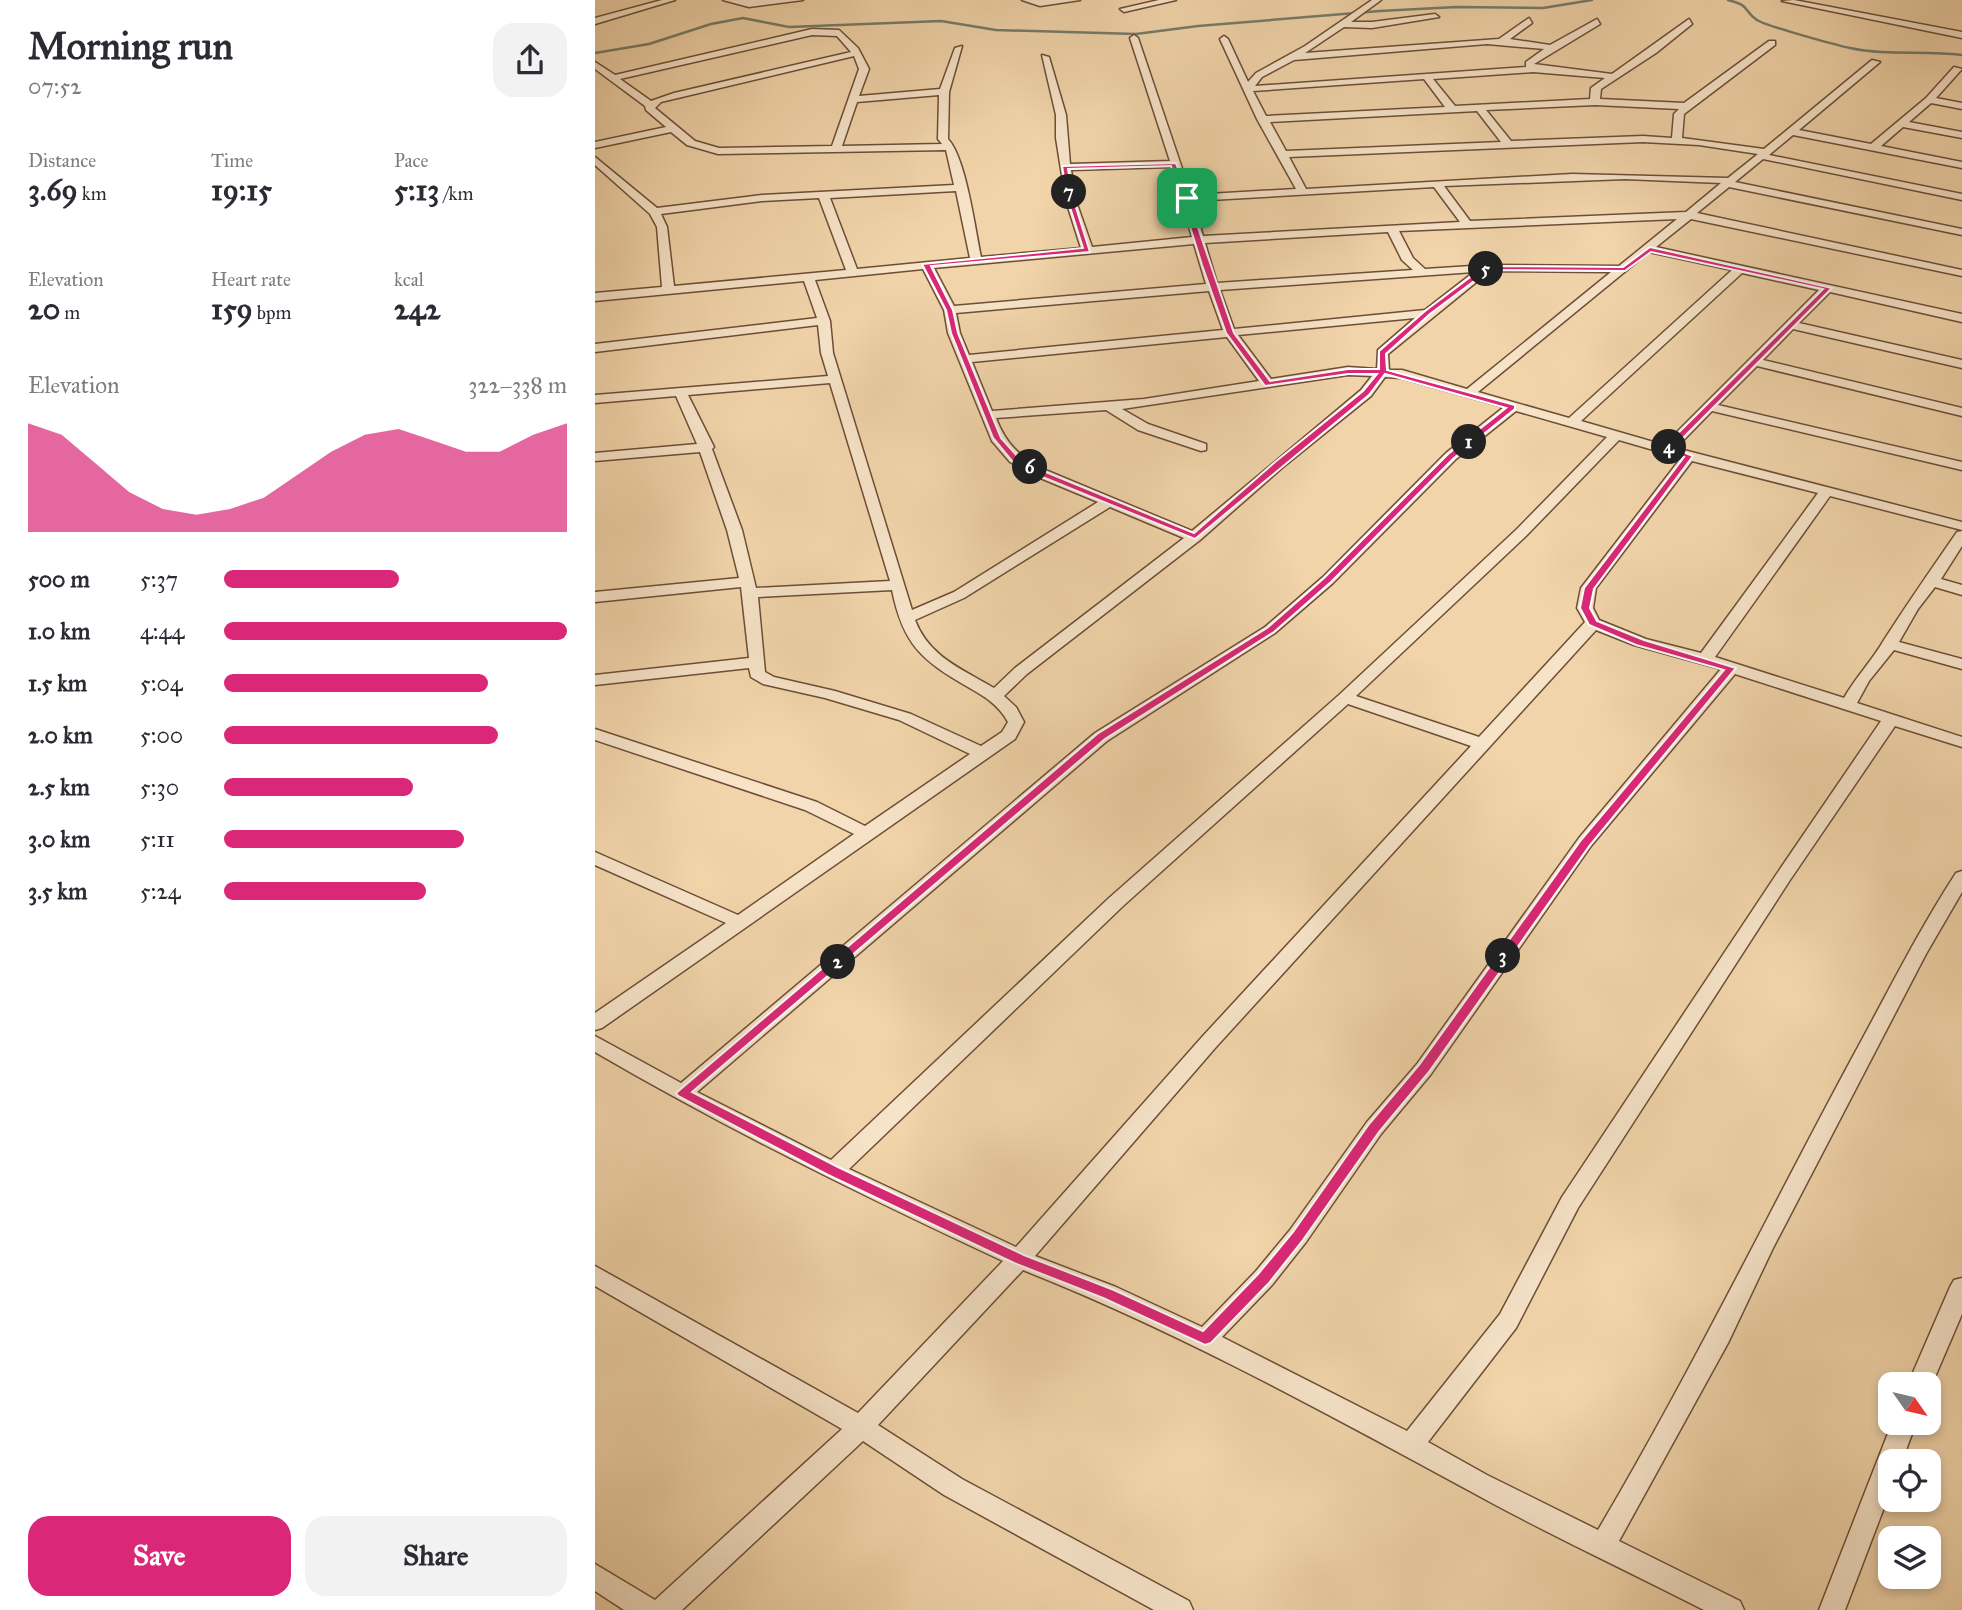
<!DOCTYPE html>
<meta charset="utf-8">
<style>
body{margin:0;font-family:"IM FELL Great Primer",serif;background:#f2f2f3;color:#2b2b33;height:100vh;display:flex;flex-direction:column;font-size:26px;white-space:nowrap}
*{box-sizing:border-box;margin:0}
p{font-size:23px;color:#7c7c81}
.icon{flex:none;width:38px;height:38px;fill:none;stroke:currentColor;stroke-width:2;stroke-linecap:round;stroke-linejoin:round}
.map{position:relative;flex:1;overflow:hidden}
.sheet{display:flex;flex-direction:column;background:#fff;width:595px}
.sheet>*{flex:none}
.needle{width:46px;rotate:124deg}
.controls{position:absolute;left:1283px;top:1372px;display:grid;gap:14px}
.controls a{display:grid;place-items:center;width:63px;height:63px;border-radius:14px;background:#fff;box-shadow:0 4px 10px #0003;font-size:35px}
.pin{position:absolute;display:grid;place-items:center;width:60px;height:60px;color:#fff;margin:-30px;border-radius:14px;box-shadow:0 4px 10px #0006}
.km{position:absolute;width:35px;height:35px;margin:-18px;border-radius:50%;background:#222;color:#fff;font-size:19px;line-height:35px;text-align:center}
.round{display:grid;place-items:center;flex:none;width:74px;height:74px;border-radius:21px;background:#f2f2f3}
.head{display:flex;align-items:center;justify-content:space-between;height:119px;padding:0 28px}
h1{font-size:38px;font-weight:700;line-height:52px}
.stats{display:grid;grid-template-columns:repeat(3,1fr);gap:10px;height:119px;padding:7px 28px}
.stats div{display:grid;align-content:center}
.stats b{font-size:30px;font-weight:700}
.stats small{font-size:19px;font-weight:400}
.stats p{font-size:19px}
.chart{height:196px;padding:14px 28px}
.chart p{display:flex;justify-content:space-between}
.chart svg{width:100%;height:126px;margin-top:7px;fill:#db2777;opacity:.7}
.action{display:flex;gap:14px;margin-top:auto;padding:14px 28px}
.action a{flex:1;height:80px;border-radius:21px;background:#db2777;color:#fff;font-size:28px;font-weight:700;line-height:80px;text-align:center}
.action a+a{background:#f2f2f3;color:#2b2b33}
ul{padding:0 28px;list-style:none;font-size:23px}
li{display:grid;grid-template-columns:112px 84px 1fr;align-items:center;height:52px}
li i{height:18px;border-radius:9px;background:#db2777}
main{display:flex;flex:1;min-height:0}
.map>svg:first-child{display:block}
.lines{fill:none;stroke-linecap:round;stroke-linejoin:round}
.stream{stroke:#777c6b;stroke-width:2.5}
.minor-casing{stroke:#6d4e36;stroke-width:3}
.minor{fill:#f6e3c8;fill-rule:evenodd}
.route{fill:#db2777;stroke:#fff;stroke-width:2;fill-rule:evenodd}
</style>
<main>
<section class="sheet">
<div class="head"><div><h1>Morning run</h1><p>07:52</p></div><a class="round"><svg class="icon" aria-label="share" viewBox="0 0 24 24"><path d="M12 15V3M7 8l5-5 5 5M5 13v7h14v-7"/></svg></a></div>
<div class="stats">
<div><p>Distance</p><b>3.69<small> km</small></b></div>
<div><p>Time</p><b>19:15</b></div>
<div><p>Pace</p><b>5:13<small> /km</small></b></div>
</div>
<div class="stats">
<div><p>Elevation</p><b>20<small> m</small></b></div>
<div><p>Heart rate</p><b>159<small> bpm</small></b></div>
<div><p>kcal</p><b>242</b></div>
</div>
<div class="chart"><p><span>Elevation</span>322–338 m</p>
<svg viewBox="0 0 160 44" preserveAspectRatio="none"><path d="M0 44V6L10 10L20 20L30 30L40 36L50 38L60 36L70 32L80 24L90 16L100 10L110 8L120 12L130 16L140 16L150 10L160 6V44z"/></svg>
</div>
<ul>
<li><b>500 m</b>5:37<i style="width:51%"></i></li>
<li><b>1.0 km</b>4:44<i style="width:100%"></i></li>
<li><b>1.5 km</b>5:04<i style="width:77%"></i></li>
<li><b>2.0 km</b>5:00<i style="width:80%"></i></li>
<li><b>2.5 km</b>5:30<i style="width:55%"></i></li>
<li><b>3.0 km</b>5:11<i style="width:70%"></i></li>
<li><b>3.5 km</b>5:24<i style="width:59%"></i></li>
</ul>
<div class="action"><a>Save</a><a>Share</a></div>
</section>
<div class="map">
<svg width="1367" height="1610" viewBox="0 0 1367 1610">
<rect width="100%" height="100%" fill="#f1d4aa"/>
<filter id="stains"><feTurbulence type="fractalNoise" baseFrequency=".00286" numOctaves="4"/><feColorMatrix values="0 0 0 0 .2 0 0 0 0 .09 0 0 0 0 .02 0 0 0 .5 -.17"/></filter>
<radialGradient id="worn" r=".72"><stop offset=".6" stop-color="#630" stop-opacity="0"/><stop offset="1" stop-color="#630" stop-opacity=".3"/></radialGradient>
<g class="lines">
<g class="stream">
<path d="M1133,0C1157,6 1147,10 1162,20C1171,26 1241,45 1255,48C1292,56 1330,50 1367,55"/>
<path d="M0,53L54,44L116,24L148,18L194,27L346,21L401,30L541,34L603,26L785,11L861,7L948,8L997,0"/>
</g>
<defs>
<g id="minor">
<path d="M67,0H80L0,24V18Z"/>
<path d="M128,0H208L154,7Z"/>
<path d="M427,0H485L445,6Z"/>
<path d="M564,0H581L529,12L525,9Z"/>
<path d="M777,0H786L756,22H777L840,14L844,17L777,28L749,27L710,53L904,39L934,18L937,23L915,39L955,45L1002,19L1005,24L939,64L1017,74L1094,19L1097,24L1061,53L1006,89L1005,99L1089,103L1174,41H1180V45L1089,114L1087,138L1169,149L1277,60L1285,62L1204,130L1276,144L1331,98L1359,67L1367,69L1341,98L1367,103V109L1336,103L1314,122L1367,132V138L1308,127L1286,146L1367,162V168L1198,135L1174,155L1367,194V200L1168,159L1140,182L1367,229V235L1134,187L1102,213L1367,270V276L1096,219L1061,247L1367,314V322L1235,292L1204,323L1367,360V368L1198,329L1168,360L1367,408V416L1162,366L1123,405L1367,462V470L1117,411L1081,448L1367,522V530L1235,496L1120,657L1249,698C1260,678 1277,661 1289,640C1312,604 1337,568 1362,532L1367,531V546L1346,579L1367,585V595L1340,587L1323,609L1304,642L1367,659V669L1299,650L1274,681L1262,703L1367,737V747L1300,726L1195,880L983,1208L921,1328L833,1442L892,1475L1003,1530C1094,1376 1172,1216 1257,1058C1291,996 1322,933 1361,873L1367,871V892L1331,954L1178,1248L1133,1343L1024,1541L1145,1601L1149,1610H1109C1031,1570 950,1533 873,1490C727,1411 582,1331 428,1270L283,1425L367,1479L594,1601L598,1610H559L349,1495L268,1441L87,1610H29L0,1591V1564L60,1600L247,1429L0,1286V1266L263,1413L408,1261C269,1196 132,1129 0,1052V1036L86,1083L500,733L670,627L728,577L851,453L909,407L806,378L790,377L776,396L688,467L605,540L432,674L409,696L421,707L429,722L420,739L7,1028L0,1030V1013L131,923L0,865V852L143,915L259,834L210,810L0,740V729L222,802L270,826L375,754L304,720L230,698L168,684L156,677L154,668L0,685V675L154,658L146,587L0,602V592L144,578L132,530L105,452L0,461V453L102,444L81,396L0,403V395L233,376L226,353L223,325L0,352V344L222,318L209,281L0,301V293L67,287L62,227L55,214L0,165V157L62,208L167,195L359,185L351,150L123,154L92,145L76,132L0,148V142L71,127L51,110L50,106L0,69V62L20,75L217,29L244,30L263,48L274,69L264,96L345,89L360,48L367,46L354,92L353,139C371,158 380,229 386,257L486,248L471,201L461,138V115L447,55L454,57L471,115L475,164L575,161L535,38L539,35L543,38L596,195L701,189L662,119L625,39L629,36L633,39L653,82L661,73L710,46ZM217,35L242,36L256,52L79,93L56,101L25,79ZM892,44L949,49L931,62V67L660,86L667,77L699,60ZM259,56L264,69L237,146L124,148L100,141L60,108L66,102ZM938,72L1010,78L996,88L995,99L860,106L838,79ZM829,79L850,107L671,116L658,91ZM344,95L343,139L347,144L247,146L262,102ZM1000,105L1084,109L1079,114L1077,138L1048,136L916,141L891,110ZM882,111L906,142L691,151L675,122ZM1048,142L1104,145L1163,154L1133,178L977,174L711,189L694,157ZM577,167L597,237L497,247L481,201L476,170ZM1030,179L1126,183L1091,212L875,221L849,186ZM839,187L865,222L608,236L598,201ZM361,191L375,258L262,269L235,198ZM224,198L251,270L79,286L72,227L66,214L167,201ZM1082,219L1024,266L892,265L830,269L818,258L804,231ZM793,232L807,260L818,270L622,283L610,243ZM599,244L611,284L359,306L339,268ZM1054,252L1137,270L974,418L883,392ZM328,269L349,310L353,333L397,441L415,462L438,475L503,502L359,592L317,610L238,353L235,321L220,280ZM895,271L1016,272L872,389L807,370H794L793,354ZM879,272L830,310L639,329L625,290ZM1147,273L1224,290L1069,445L986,421ZM614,291L628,330L374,355L365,333L361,313ZM820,318L783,350L782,369L753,367L676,379L643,335ZM632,337L664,381L549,399L397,411L377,362ZM753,375L777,376L766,390L597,531L448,469C424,456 411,444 401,418L511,410L543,430L606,451L611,450V444L553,424L527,409ZM235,383L295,581L161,588L147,530L117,449L119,447L93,395ZM921,411L1012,437L922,529L744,695L514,898L236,1160L102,1092L512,741L680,633L738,583L861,459ZM1024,440L1086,458L986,588L982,608L990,622L884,737L761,696L932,535ZM1097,461L1223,493L1106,653L1051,639L1004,620L998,608L1001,588ZM515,507L589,538L420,668L399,688C367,669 334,657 320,620L369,598ZM297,590C308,644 326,660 373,687C389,696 404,705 413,722L407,732L386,746L316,714L240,691L179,677L170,672L163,597ZM1001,630L1039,645L1126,669L984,838L822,1064L772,1122L695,1230L661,1271L607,1327L521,1287L440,1256L621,1047ZM1140,674L1286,721L1183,872L967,1197L905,1314L812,1431L627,1337L677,1285L711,1242L786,1134L836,1074L996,846ZM753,704L876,746L607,1037L421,1247L254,1169L528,906Z"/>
<path d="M1199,0L1367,32V38L1187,1Z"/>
<path d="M1367,1278V1314L1334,1391V1384H1313L1355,1287L1359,1280Z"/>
<path d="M1297,1423H1321L1307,1461H1295V1492L1250,1610H1224Z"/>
</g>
</defs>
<use href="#minor" class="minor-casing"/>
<use href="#minor" class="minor"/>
</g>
<path class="route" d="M581,163L639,333L675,381L753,369H784V351L830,311L890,266L1028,267L1055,247L1237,288L1078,448L1098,456L999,589L995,608L1002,621L1049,640L1141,668L995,845L834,1072L784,1132L708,1240L674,1283L616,1343L610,1345L508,1298L419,1263L233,1175L83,1096L81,1093L502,734L672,628L729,578L853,454L911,408L790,374L774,395L600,539L440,474L417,461L398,438L356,333L351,310L327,264L488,248L473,201L467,166ZM576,166L607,265L631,333L670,386L753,374H782L768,391L680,462L599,533L446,470L423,457L406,438L363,333L358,310L336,266L495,252L479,201L473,169ZM1056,252L1228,289L1069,447V451L1089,457L989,588L985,608L994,625L1041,645L1129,670L986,840L824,1065L774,1124L698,1232L663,1274L608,1331L519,1290L429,1255L243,1167L97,1092L510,739L679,632L736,582L859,458L920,409V405L792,370L791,354L835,314L894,270L1030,271Z"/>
<rect width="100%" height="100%" filter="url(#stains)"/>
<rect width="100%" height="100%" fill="url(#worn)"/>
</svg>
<div class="controls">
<a><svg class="needle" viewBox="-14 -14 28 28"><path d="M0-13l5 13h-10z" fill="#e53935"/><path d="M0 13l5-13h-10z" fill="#7c7c81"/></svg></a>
<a><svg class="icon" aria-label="locate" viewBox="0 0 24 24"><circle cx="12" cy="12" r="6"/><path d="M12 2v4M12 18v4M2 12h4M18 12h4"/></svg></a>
<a><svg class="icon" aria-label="layers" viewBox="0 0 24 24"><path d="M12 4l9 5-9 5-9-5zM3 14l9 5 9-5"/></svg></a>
</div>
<div class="pin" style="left:592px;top:198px;background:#1e9e55"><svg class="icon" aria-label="arrive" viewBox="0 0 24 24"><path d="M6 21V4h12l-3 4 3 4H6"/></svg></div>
<b class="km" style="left:874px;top:442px">1</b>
<b class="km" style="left:243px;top:962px">2</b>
<b class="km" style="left:908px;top:956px">3</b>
<b class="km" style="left:1074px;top:447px">4</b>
<b class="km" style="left:891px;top:269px">5</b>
<b class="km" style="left:435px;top:467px">6</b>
<b class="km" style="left:474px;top:192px">7</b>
</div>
</main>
